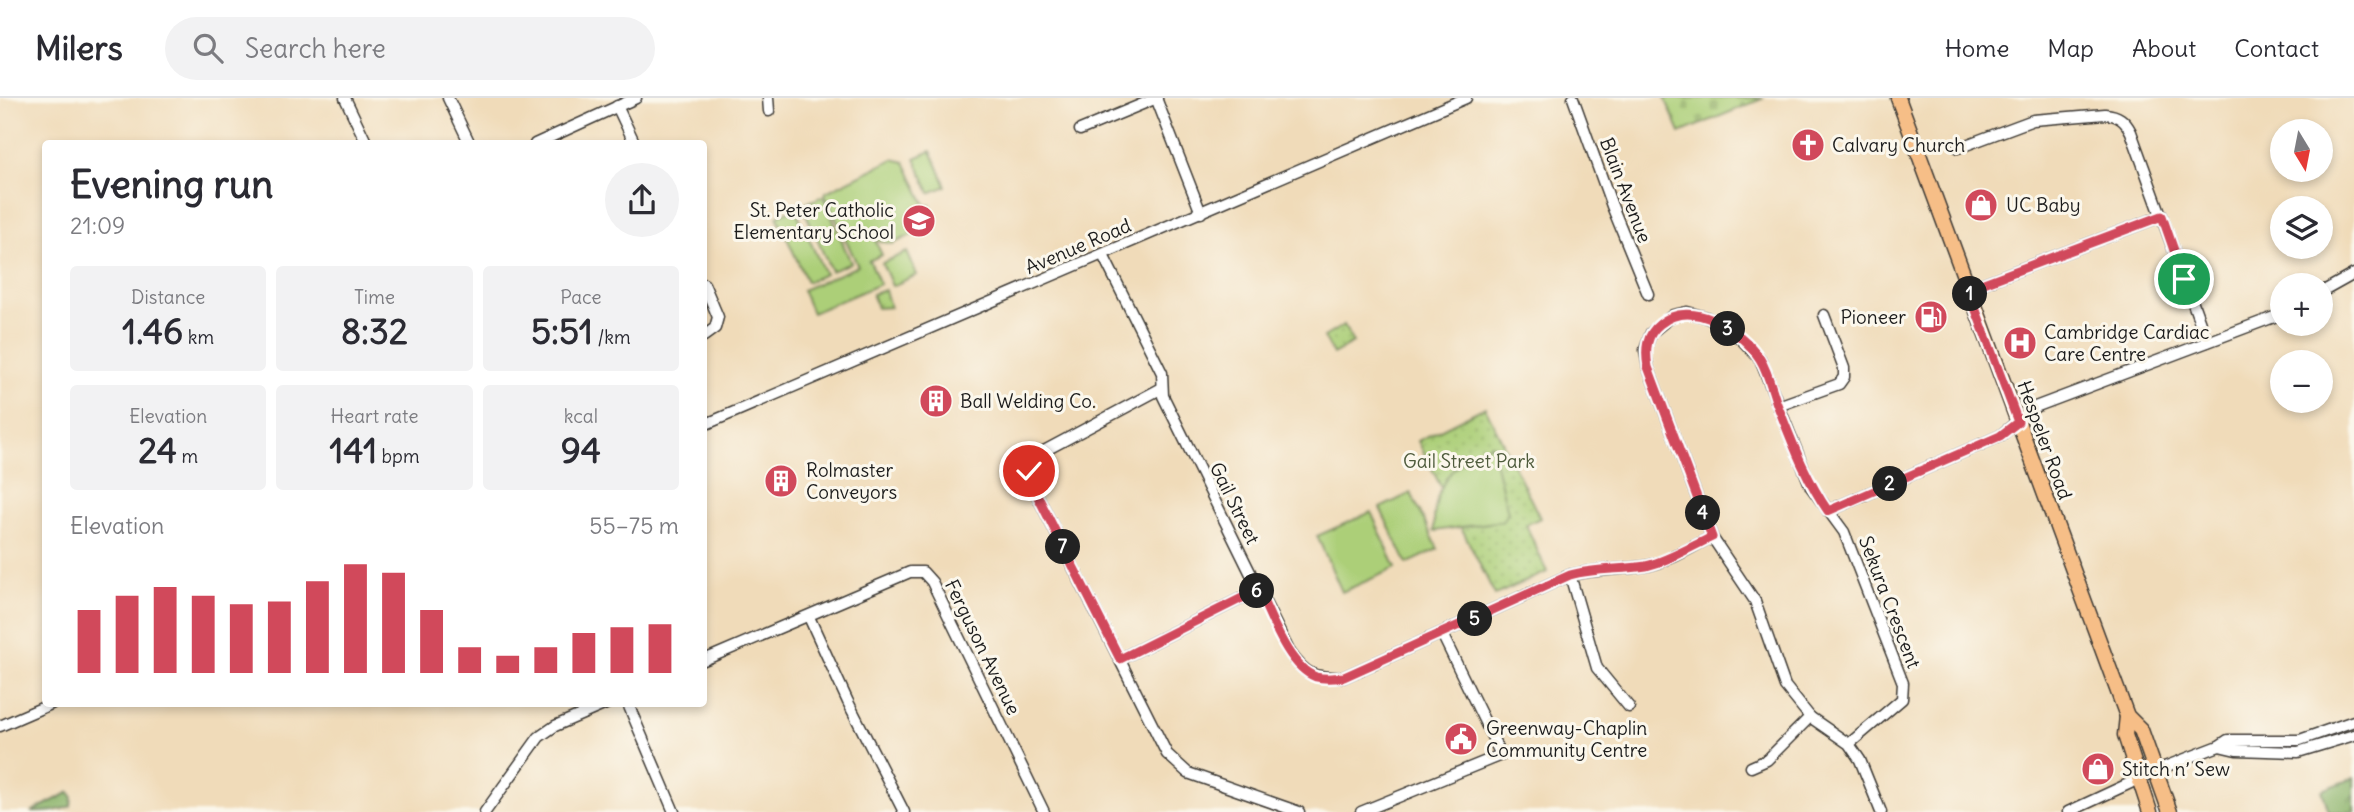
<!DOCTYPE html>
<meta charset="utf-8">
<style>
body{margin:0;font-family:Delius,sans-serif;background:#f2f2f3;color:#2b2b33;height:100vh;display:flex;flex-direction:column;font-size:26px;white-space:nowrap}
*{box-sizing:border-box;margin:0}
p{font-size:23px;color:#7c7c81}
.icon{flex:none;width:38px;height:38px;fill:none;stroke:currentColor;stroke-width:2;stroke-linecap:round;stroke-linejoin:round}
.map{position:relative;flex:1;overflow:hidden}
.details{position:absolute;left:42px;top:42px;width:665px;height:567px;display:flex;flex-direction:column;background:#fff;border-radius:7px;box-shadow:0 4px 10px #0003}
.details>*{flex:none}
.needle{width:46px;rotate:170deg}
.fabs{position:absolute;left:2270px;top:21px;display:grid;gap:14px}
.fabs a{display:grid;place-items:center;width:63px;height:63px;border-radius:50%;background:#fff;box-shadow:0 4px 10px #0003;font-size:35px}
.pin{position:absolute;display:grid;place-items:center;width:60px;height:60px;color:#fff;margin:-30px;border:4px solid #fff;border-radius:50%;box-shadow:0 2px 7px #0007}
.km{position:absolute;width:35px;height:35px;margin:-18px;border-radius:50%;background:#222;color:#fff;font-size:19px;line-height:35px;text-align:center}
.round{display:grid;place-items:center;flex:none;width:74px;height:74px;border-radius:37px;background:#f2f2f3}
.head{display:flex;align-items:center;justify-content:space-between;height:119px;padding:0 28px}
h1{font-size:38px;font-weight:700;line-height:52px}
.stats{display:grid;grid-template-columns:repeat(3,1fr);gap:10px;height:119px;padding:7px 28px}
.stats div{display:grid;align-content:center;border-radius:7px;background:#f2f2f3;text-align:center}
.stats b{font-size:35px;font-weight:700}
.stats small{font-size:19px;font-weight:400}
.stats p{font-size:19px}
.chart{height:196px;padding:14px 28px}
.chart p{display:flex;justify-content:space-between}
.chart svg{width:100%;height:126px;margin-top:7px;stroke:#d1495b;stroke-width:6}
header{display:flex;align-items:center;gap:42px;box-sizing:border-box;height:98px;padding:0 35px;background:#fff;border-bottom:2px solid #e1e1e2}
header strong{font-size:33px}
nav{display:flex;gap:38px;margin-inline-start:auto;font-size:24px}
.search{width:490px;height:63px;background:#f2f2f3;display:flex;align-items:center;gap:18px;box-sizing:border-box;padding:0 24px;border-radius:38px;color:#7c7c81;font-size:26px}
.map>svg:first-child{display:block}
.green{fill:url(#green-dots);stroke:#64764a;stroke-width:2}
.forest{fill:url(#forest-crowns);stroke:#526742;stroke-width:2}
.cemetery{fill:url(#cemetery-stones);stroke:#64764a;stroke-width:2}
.pitch{fill:#accf78;stroke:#64764a;stroke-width:2}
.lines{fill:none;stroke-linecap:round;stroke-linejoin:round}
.minor-casing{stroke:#3c3934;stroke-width:13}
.major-casing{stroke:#3c3934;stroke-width:17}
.minor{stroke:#fff;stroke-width:10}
.major{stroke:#f6be87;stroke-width:14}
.route-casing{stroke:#fff;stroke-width:14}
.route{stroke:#d1495b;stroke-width:9}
.labels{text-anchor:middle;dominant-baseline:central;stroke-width:6;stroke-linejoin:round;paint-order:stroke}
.poi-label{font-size:19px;fill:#1c1c1c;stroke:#fbf7ec;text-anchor:start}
.street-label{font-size:19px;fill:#1c1c1c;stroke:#fbf7ec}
.park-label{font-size:19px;fill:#4e5b3c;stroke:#fbf7ec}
</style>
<header>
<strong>Milers</strong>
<div class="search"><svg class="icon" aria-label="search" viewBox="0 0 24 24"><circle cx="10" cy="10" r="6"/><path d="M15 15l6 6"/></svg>Search here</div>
<nav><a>Home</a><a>Map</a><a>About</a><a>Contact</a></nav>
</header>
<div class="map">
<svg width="2354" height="714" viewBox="0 0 2354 714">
<defs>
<pattern id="green-dots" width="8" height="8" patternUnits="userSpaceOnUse" patternTransform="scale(1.75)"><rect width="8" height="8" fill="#accf78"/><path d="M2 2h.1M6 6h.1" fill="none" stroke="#93b167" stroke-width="1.8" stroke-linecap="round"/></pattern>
<pattern id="forest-crowns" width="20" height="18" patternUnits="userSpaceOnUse" patternTransform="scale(1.75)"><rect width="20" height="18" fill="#89b268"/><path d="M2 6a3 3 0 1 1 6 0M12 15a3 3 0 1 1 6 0" fill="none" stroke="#6f9055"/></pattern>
<pattern id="cemetery-stones" width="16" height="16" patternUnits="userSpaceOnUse" patternTransform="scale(1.75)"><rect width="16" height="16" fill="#accf78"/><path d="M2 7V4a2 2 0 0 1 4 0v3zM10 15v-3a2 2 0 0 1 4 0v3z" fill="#93b167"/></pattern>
</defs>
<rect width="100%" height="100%" fill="#fbf7ec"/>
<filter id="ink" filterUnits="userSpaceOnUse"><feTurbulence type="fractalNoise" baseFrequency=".0143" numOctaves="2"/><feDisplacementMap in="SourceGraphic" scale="14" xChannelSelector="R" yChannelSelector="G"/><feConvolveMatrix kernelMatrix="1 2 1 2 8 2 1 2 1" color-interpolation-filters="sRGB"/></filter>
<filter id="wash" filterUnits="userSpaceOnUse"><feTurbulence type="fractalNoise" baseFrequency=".00686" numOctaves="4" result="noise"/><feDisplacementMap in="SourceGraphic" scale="28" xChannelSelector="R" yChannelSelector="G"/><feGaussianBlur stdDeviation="1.57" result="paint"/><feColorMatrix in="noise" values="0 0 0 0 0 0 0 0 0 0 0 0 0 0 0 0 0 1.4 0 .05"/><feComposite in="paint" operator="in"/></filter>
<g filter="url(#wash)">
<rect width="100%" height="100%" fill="#f0dbb9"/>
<g class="green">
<path d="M885,192L890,209L877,210L872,196Z"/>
<path d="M1344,227L1353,245L1333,256L1324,239Z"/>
<path d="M1485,309L1540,420L1526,427L1547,474L1495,497L1418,343Z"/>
</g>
<g class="forest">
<path d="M2354,680V714H2329L2322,692Z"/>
<path d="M70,694L72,699L71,708C57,714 46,714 31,714Z"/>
</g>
<path class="cemetery" d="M1665,0H1764L1680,35Z"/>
<g class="pitch">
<path d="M931,53L946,88L930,95L915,60Z"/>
<path d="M893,61L905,64L926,108L930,107L934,117L931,119L934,126L893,146L875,142L882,157L868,163H870L880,186L812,215L802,192L858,168L825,97L826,94Z"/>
<path d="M823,98L851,165L831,173L802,107Z"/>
<path d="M795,110L825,176L807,184L777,118Z"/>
<path d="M907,154L917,177L892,188L882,165Z"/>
<path d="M1491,346L1508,415L1502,423L1434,433C1432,389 1452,363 1491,346Z"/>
<path d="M1411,395L1438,451L1407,466L1380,410Z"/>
<path d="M1371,414L1396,470L1342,494L1317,438Z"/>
</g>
</g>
<g filter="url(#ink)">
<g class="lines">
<defs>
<g id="minor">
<path d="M345,0L367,46"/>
<path d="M448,0L470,46"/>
<path d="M768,0L769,13"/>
<path d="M1156,0L1201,115"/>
<path d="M1573,0L1612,108L1648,196"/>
<path d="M617,8L635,46"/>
<path d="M1080,32L1157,0"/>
<path d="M535,46L636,0"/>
<path d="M1958,50L2033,22L2105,16C2118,17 2125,22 2131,34L2207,244"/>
<path d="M1103,157L1162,275L1163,298L1289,553C1306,578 1314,580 1344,579L1570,477C1595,471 1620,472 1646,468C1669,464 1691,449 1712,439"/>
<path d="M704,186L718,219L715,230L704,238"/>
<path d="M1968,191L2162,118"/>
<path d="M2320,195L2354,176"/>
<path d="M1162,290L1031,360L1029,374L1032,387L1167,656L1188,675L1299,714"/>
<path d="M1778,308L1839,286L1844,279V270L1824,217"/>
<path d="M704,327L1466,0"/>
<path d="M1828,413L2000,338L2035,309L2282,216"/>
<path d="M1570,477L1597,570L1629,609"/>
<path d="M809,519L848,604L904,714"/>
<path d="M1120,561L1258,492"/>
<path d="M704,562L910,474H923L932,484L1044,714"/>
<path d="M628,606L674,714"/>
<path d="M0,628L51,606"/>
<path d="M1849,646L1902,601L1903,585L1844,434L1811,389L1760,261L1742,242L1728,231L1706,219L1687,214L1673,217L1651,235L1645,252L1648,269L1712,439L1755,503L1785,588L1810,619L1849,646L1860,662L1881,714"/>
<path d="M2219,648L2236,652L2298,654L2354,637"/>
<path d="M1751,669L1767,662L1810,619"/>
<path d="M485,714L539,639L555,628L606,606"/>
<path d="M1361,714L1501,657L1442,536"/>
<path d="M2068,714L2167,668L2219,648L2228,642H2300L2354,623"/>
</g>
<g id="major">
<path d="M1898,0L2127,618L2141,632L2170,714"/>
<path d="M2127,618L2125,637L2150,714"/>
</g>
</defs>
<use href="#minor" class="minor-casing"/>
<use href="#major" class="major-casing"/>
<use href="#minor" class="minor"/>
<use href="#major" class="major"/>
</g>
</g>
<g class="lines" filter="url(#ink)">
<defs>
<path id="route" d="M1029,373L1032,387L1120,561L1258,492C1271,518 1288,569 1316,579C1324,581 1336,580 1344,579L1570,477C1595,470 1620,472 1646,468C1668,463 1691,449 1712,439L1648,269C1645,252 1646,237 1660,226C1691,200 1741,231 1760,261C1768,274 1772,292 1777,306C1792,343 1805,380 1828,413L2000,338L2018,324L1968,191L2162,118L2184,181"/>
</defs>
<use href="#route" class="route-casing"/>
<use href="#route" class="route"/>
</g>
<defs>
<symbol id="church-disc" viewBox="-11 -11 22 22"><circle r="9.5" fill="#d1495b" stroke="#fbf7ec"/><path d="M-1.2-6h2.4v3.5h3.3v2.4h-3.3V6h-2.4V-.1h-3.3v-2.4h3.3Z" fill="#fff"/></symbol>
<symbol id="shop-disc" viewBox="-11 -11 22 22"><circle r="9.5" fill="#d1495b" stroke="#fbf7ec"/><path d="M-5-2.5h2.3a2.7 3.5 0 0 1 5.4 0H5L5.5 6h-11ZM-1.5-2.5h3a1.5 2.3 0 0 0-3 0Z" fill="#fff"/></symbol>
<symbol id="school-disc" viewBox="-11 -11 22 22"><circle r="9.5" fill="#d1495b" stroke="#fbf7ec"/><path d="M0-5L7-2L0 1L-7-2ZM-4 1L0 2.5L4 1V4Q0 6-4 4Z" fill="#fff"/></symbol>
<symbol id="fuel-disc" viewBox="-11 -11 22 22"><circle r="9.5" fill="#d1495b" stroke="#fbf7ec"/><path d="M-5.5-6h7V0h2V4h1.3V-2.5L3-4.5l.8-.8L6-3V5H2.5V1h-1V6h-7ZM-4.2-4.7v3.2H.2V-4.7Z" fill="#fff"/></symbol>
<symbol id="hospital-disc" viewBox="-11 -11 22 22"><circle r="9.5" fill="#d1495b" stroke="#fbf7ec"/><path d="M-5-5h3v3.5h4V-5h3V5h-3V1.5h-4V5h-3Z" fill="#fff"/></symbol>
<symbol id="building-disc" viewBox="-11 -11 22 22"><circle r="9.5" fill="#d1495b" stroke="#fbf7ec"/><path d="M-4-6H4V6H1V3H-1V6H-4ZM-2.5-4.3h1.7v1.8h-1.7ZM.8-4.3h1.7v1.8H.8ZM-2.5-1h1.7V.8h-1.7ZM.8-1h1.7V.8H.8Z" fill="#fff"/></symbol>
<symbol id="civic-disc" viewBox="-11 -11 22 22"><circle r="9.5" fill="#d1495b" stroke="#fbf7ec"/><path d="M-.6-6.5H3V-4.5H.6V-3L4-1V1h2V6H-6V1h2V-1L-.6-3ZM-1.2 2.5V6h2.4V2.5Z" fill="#fff"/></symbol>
</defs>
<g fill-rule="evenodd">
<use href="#church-disc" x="1789" y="28" width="38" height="38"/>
<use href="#shop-disc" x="1962" y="88" width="38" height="38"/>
<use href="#school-disc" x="900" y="104" width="38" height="38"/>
<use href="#fuel-disc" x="1912" y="200" width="38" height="38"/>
<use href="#hospital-disc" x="2001" y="226" width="38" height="38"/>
<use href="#building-disc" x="917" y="284" width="38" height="38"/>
<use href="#building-disc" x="762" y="364" width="38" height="38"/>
<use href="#civic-disc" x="1442" y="622" width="38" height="38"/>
<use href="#shop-disc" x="2079" y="652" width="38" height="38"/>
</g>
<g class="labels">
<g class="poi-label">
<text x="1832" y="47">Calvary Church</text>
<text x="2006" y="107">UC Baby</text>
<text x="894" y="112" text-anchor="end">St. Peter Catholic<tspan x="894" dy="22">Elementary School</tspan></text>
<text x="1906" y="219" text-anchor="end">Pioneer</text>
<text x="2044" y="234">Cambridge Cardiac<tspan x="2044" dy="22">Care Centre</tspan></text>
<text x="960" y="303">Ball Welding Co.</text>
<text x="806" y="372">Rolmaster<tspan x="806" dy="22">Conveyors</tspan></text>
<text x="1486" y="630">Greenway-Chaplin<tspan x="1486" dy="22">Community Centre</tspan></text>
<text x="2122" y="671">Stitch n’ Sew</text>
</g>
<g class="street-label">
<text transform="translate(1626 92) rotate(69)">Blain Avenue</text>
<text transform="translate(1078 148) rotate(-23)">Avenue Road</text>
<text transform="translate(2045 342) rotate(70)">Hespeler Road</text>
<text transform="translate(1235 405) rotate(64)">Gail Street</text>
<text transform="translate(1890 504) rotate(69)">Sekura Crescent</text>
<text transform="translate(983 549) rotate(64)">Ferguson Avenue</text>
</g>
<g class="park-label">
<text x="1469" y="363">Gail Street Park</text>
</g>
</g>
</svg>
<div class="fabs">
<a><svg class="needle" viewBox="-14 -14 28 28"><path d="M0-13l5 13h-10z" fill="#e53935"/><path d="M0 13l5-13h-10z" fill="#7c7c81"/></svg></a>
<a><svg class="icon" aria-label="layers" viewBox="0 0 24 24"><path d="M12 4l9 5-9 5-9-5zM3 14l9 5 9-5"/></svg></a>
<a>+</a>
<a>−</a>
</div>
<div class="pin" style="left:2184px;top:181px;background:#1e9e55"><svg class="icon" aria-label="arrive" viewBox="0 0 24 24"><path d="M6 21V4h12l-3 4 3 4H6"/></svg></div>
<div class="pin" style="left:1029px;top:373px;background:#d93025"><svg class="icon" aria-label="check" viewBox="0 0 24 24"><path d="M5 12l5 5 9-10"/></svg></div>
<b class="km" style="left:1970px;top:196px">1</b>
<b class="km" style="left:1890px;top:386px">2</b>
<b class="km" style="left:1728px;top:231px">3</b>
<b class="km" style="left:1703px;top:415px">4</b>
<b class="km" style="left:1475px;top:521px">5</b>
<b class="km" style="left:1257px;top:493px">6</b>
<b class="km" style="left:1063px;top:449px">7</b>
<section class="details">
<div class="head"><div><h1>Evening run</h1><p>21:09</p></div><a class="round"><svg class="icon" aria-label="share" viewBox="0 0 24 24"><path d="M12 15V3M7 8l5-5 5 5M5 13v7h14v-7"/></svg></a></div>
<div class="stats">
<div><p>Distance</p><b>1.46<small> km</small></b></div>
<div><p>Time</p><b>8:32</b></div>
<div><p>Pace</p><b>5:51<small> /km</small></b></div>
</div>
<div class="stats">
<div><p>Elevation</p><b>24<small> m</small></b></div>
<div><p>Heart rate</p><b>141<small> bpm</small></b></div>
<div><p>kcal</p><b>94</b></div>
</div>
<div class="chart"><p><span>Elevation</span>55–75 m</p>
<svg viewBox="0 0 160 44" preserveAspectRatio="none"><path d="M5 44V22M15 44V17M25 44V14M35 44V17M45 44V20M55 44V19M65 44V12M75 44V6M85 44V9M95 44V22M105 44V35M115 44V38M125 44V35M135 44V30M145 44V28M155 44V27"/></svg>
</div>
</section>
</div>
